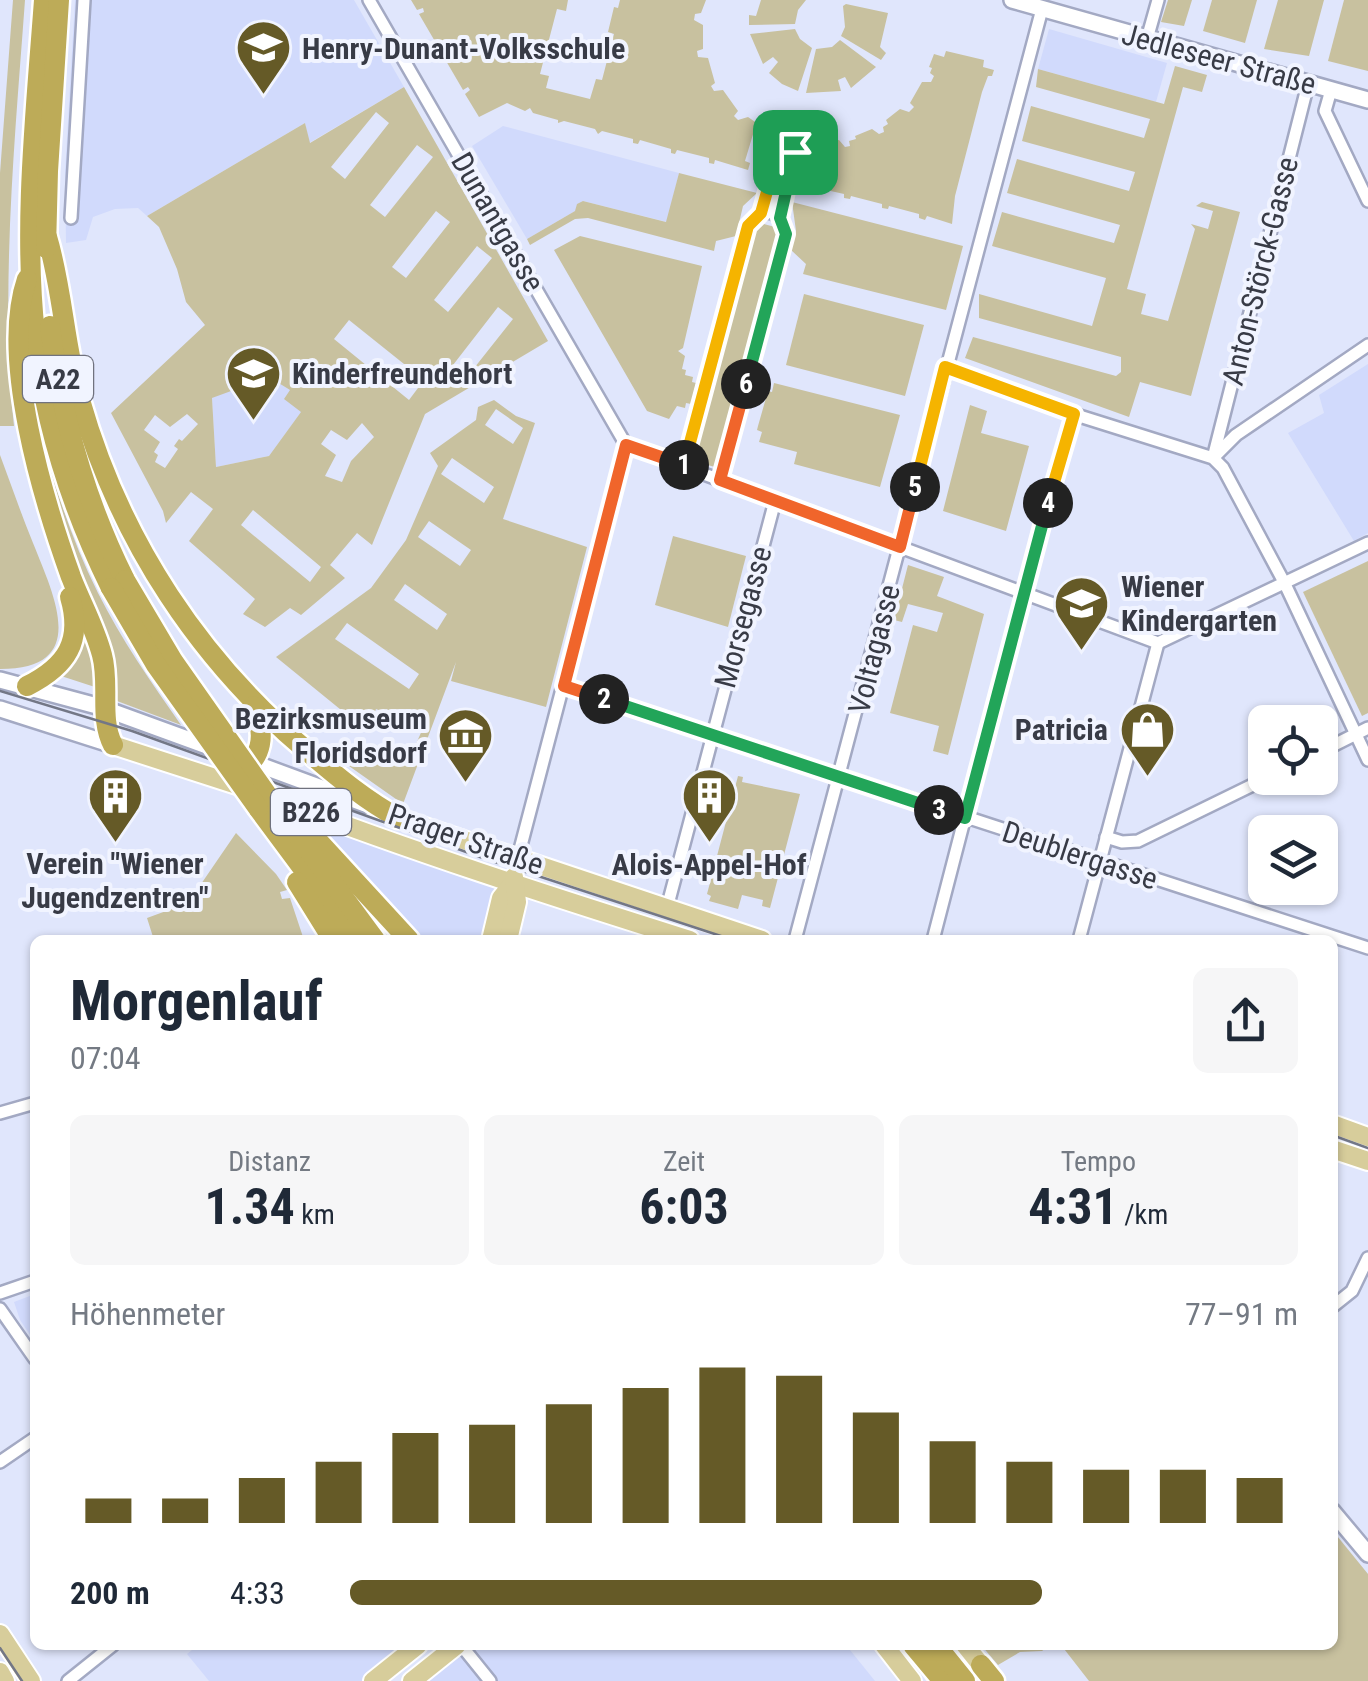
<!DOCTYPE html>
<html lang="de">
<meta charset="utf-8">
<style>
body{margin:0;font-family:"Roboto Condensed",sans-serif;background:#f6f6f7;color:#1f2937;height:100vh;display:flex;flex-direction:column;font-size:38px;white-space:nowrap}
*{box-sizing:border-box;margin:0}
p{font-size:32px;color:#747a83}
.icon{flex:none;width:55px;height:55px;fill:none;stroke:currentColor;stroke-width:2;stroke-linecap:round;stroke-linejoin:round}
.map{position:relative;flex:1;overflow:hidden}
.panel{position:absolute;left:30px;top:935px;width:1308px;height:715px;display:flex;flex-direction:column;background:#fff;border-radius:15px;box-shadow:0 2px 8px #0004}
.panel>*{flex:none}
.controls{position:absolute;left:1248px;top:705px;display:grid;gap:20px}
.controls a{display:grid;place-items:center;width:90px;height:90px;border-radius:15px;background:#fff;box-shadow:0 2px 8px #0004;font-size:50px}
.pin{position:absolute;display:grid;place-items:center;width:85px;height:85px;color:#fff;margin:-42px;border-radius:20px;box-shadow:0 5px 15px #0006}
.km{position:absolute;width:50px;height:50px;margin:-25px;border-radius:50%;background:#222;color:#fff;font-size:28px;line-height:50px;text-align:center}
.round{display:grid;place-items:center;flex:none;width:105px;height:105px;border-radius:15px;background:#f6f6f7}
.summary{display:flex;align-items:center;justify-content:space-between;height:170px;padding:0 40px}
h1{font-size:55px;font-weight:700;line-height:75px}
.stats{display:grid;grid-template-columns:repeat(3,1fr);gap:15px;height:170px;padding:10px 40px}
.stats div{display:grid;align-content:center;border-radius:15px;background:#f6f6f7;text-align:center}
.stats b{font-size:50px;font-weight:700}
.stats small{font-size:28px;font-weight:400}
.stats p{font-size:28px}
.chart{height:280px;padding:20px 40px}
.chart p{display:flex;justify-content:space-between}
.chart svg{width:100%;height:180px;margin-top:10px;stroke:#655a27;stroke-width:6}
ul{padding:0 40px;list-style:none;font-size:32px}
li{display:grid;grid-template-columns:160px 120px 1fr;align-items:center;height:75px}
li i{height:25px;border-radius:12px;background:#655a27}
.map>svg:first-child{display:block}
.built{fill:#d1dafc}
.green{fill:#c8c19f;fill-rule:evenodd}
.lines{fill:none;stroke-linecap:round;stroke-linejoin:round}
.street-casing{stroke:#a3a9c3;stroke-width:16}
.secondary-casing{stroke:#a3a9c3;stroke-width:20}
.primary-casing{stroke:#fff;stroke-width:22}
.highway-casing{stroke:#fff;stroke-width:25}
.street{stroke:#fff;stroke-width:11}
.secondary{stroke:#fff;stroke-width:15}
.primary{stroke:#d7cd9b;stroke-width:18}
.highway{stroke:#bdab58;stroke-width:20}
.tram{stroke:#737786;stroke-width:2.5}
.highway-bridge-casing{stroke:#fff;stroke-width:25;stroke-linecap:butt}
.highway-bridge{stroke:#bdab58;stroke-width:20}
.split-1-casing{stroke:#fff;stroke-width:20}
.split-2-casing{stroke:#fff;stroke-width:20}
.split-3-casing{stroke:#fff;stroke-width:20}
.split-4-casing{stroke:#fff;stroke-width:20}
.split-5-casing{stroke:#fff;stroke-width:20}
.split-6-casing{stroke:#fff;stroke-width:20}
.split-7-casing{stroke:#fff;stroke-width:20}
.split-1{stroke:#f5b400;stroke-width:12}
.split-2{stroke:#f0652b;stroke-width:12}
.split-3{stroke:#22a559;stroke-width:12}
.split-4{stroke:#22a559;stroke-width:12}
.split-5{stroke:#f5b400;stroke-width:12}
.split-6{stroke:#f0652b;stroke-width:12}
.split-7{stroke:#22a559;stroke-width:12}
.labels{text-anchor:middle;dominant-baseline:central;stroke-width:8;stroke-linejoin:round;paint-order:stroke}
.shield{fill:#f1f4ff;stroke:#70727e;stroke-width:2.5}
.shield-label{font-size:28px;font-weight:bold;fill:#383b46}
.poi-label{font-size:30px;font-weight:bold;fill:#383b46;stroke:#f1f4ff;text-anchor:start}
.street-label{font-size:30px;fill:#383b46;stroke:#f1f4ff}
</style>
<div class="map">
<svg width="1368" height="1681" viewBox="0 0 1368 1681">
<rect width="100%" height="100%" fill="#e0e6fc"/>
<g class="built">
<path d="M75,0H354L404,87L309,143L305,123L147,216L138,208L115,209L93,217L86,240L66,243L65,173Z"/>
<path d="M1049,29L1167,63L1156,102L1038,69Z"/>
<path d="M503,126L679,173L667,222L583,201L575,211L527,239L472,146Z"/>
<path d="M1368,364V533L1354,541L1288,433L1324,413L1319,395Z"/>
<path d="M259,371L290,390L302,411L269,456L216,467L212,398L251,380Z"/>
<path d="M289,792L506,877L494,940H420L322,834Z"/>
<path d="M35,1294V1342L20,1320L14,1302Z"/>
<path d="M198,1645H411L365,1681H209L187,1654Z"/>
<path d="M469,1645H846L875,1681H426Z"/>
</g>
<g class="green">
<path d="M13,0H25C15,137 0,291 14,426H0V173Z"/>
<path d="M411,0H568L566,11L557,9L540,74L549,76L546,88L590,99L596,79L602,80L614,34L608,32L614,7L618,8L620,0H706L701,13L695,14L694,20L703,25V49L697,51L698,57L708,58L715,83L711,86L714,91L723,90L738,111L734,116L738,120L748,117L761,126L759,131H754L745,161L750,163L748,170L715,160L714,164L709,163V158L677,150L675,154L671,153V149L640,140L638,144L633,143V139L602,131L598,134L595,129L564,121L558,123V120L533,113L530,108L525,111L507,103L479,117L465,94L470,90L468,87L463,90L442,54L447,51L446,48L440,50L419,14L424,12L423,8L417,10Z"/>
<path d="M761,0H806L798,10L795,24L749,25V15L756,16Z"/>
<path d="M1168,0H1192L1184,26L1161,22Z"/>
<path d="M1212,0H1257L1245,43L1203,31Z"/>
<path d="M1278,0H1324L1309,56L1264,49Z"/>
<path d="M1344,0H1368V71L1328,61Z"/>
<path d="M846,4L888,13L880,47L886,53L881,60L841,36L845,27L843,6Z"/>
<path d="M795,29L800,39L812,48L798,91L782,84L769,73L778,62L773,57L763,64L750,34Z"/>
<path d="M840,40L876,67L851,88L845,77L838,80L841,91L806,93L816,49L832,47Z"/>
<path d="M946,51L984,60L983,67L994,70L992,76H988L982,92L955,196L952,224L927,216L925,220L919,218V214L889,206L888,209L882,208V204L851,196L850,199L844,198V194L813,187L823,142L839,140L845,147L850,146L849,141L856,139L855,136L872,129L879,134L884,132L883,127L888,124L886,120L900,109L909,112L914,107L910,103L922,82H931L934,76L930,73L932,68L929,67L934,54L944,57Z"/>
<path d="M1175,66L1207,75L1202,92L1183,87L1127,289L1146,294L1141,314L1168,321L1195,229L1191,224L1208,229L1213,211L1196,206L1202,202L1240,212L1191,396L1140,382L1129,417L965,358L973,337L1116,376L1121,372V357L979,318V294L1092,326L1106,278L992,246L1002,212L1114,243L1120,225L1007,193L1017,159L1129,191L1135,172L1022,141L1031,106L1144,138L1150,119L1036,87L1038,69L1164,104Z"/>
<path d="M404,87L548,341L425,414L372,545L357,533L330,565L345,578L301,615L290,608L265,627L243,614L255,599L189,541L213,509L191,492L166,523L163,511L111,413L205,325L186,302L177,269L159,227L147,216L305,123L310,143ZM376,112L389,123L345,179L331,167ZM417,145L433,157L385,217L370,205ZM436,211L450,222L406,278L392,267ZM477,246L492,258L448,312L434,300ZM498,307L513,319L467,377L453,365ZM349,320L424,380L409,400L334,339ZM259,371L290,390L284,399L301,412L269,456L216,467L212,398L242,387ZM187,414L198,424L182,441L179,439L174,446L178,449L165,468L155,462L158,455L154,452L160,442L144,430L155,415L170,427ZM362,423L374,437L351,461L342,482L325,476L336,455L321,444L331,430L347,440ZM253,510L321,567L310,582L241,525Z"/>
<path d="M679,173L757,193L743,206L736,236L716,241L714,251L588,218L575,219L530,245L527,239L575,211L577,204L583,201L666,222Z"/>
<path d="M792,202L963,246L946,310L803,274L806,264L791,250L796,231Z"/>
<path d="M760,223L775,227L780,240L720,464L715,467L700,463L692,454L753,226Z"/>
<path d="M580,236L702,266L683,348L678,351L685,356L682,369L686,370L685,375L693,377L692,382L696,383L691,404L686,403L685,408L677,406L669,419L647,411L554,250Z"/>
<path d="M804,294L924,325L905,396L786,365Z"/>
<path d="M774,383L900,415L880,487L794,464L797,452L759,442L762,432L757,430L758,426L768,391L772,392Z"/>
<path d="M31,393C47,462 66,529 98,593C121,639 151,682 181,725L117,701L111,658L51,496Z"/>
<path d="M494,400L516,416L535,423L503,519L587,547L546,707L451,681L456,662L403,804L339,759C363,739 386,741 409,760L423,728L415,724L416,721L386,709L384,712L376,709L370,724L350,728L341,720L346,714L276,657L371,588L406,540L438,466L430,453L476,420L478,407ZM496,409L523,428L513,444L485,425ZM452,458L494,487L484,503L441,474ZM429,521L471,550L460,566L418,537ZM405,584L447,614L437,630L394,600ZM347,623L419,674L409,689L335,639Z"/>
<path d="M970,405L987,411L981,433L1029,446L1006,531L943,511Z"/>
<path d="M0,455C11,484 21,514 33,543C54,596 91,669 0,669Z"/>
<path d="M673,536L746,556L728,627L655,605Z"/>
<path d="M1368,561V713L1362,716L1303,592Z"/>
<path d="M908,565L944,577L937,596L984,614L948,755L933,751L939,726L890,713L913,625L937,632L943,613L908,604L902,622L894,620Z"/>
<path d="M85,628L101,689L58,675Z"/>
<path d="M738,776L743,777L742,782L800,794L770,908L762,906L763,900L742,895L738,909L709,901L711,896L707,894Z"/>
<path d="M236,833L276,874L287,890L280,892L282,899L290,898L304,940H154L147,918L188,903Z"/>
<path d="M1333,1531L1368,1574V1681H1089L1061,1645H1332Z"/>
<path d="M981,1645H1050L1042,1651L1020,1652L998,1665Z"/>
</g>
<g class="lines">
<defs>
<g id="street">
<path d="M369,0L626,445"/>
<path d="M1147,39L1158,0"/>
<path d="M1331,90L1325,111L1368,201"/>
<path d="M71,218L84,0"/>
<path d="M945,367L1073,414L1213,458L1223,468L1285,584L1368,760"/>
<path d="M626,445L1158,643"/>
<path d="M1216,455L1236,435L1368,345"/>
<path d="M1213,458L1308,84"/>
<path d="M684,466L748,226L761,213L771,212L780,218"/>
<path d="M720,480L786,234L780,218L795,152L789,145L779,149L761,213"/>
<path d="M1158,643L1368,543"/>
<path d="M564,686L1368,948"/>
<path d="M1320,752L1368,728"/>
<path d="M1106,837L1122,842L1138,841L1267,778"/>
<path d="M518,857L626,445"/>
<path d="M667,908L775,501"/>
<path d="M795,940L1042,9"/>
<path d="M933,940L1023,593L1073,414"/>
<path d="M1079,940L1158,643"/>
<path d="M0,1113L35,1103"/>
<path d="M0,1293L35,1281"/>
<path d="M1332,1307L1352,1291L1368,1258"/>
<path d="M0,1309L35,1359"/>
<path d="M0,1462L35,1438"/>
<path d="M461,1645L490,1681"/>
<path d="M68,1681L113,1645"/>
</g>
<g id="secondary">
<path d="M1012,0L1368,100"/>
<path d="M0,680L97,706L215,749"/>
<path d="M0,709L113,745"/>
<path d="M246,760L365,804"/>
<path d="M1332,1511L1368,1554"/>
</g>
<g id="primary">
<path d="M113,745L246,788"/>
<path d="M275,799C411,851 550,896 690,940"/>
<path d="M398,818L762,940"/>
<path d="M491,940L501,898L513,883"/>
<path d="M508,940L517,902L514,877"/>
<path d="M1332,1124L1368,1137"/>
<path d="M1332,1149L1368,1161"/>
<path d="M0,1634L31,1681"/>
<path d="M884,1645L912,1681"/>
<path d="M965,1645L981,1665"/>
<path d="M0,1672L5,1681"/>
<path d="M373,1681L418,1645"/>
<path d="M412,1681L457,1645"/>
</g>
<g id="highway">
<path d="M44,0C36,111 23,224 35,334C44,422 72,509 111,588"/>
<path d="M47,237C63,290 64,346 80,400C120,541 200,662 313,756C340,779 367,801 398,818"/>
<path d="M46,248L48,171L59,0"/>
<path d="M27,279C0,357 43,499 71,577C81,603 95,628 102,655C110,684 99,719 113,745"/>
<path d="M50,326C61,415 85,500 125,580"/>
<path d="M27,686C67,666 83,641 70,597"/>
<path d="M236,774C264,759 266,733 253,706"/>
<path d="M270,799L307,829L409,940"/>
<path d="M258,808L356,940"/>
<path d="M296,833L375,940"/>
<path d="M297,882L333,940"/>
<path d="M913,1645L943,1681"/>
<path d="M936,1645L965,1681"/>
<path d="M981,1665L994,1681"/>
</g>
</defs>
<use href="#street" class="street-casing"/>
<use href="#secondary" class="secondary-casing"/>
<use href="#primary" class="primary-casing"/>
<use href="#highway" class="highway-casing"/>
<use href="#street" class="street"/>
<use href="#secondary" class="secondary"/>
<use href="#primary" class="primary"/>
<use href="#highway" class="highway"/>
<g class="tram">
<path d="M0,691L132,731L480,857L733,940"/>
<path d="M1332,1135L1368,1148"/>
<path d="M0,1648L22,1681"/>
</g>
<defs>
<g id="highway-bridge">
<path d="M125,580L173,661L270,799"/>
<path d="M111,588L156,665L258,808"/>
</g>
</defs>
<use href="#highway-bridge" class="highway-bridge-casing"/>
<use href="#highway-bridge" class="highway-bridge"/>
</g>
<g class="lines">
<defs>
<path id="split-1" d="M684,465L748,226L761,213L779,149L789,145L795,152"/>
<path id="split-2" d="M604,699L564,686L626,445L684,465"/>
<path id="split-3" d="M604,699L939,810"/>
<path id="split-4" d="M939,810L965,818L1048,503"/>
<path id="split-5" d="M915,487L945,367L1074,414L1048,503"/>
<path id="split-6" d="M746,384L720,480L900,547L915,487"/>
<path id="split-7" d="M746,384L786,234L780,218L795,152"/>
</defs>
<use href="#split-1" class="split-1-casing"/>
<use href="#split-2" class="split-2-casing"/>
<use href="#split-3" class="split-3-casing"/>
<use href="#split-4" class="split-4-casing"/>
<use href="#split-5" class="split-5-casing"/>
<use href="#split-6" class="split-6-casing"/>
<use href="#split-7" class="split-7-casing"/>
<use href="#split-1" class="split-1"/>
<use href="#split-2" class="split-2"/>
<use href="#split-3" class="split-3"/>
<use href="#split-4" class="split-4"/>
<use href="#split-5" class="split-5"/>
<use href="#split-6" class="split-6"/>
<use href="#split-7" class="split-7"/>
</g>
<defs>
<symbol id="school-pin" viewBox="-11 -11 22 30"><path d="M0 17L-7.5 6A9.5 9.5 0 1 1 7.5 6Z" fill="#655a27" stroke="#f1f4ff"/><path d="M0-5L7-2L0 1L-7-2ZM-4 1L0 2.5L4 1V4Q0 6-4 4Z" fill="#fff"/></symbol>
<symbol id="shop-pin" viewBox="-11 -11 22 30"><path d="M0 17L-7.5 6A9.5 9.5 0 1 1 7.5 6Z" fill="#655a27" stroke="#f1f4ff"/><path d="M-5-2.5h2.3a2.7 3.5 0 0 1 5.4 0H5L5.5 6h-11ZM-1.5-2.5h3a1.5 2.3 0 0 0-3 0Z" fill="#fff"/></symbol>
<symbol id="museum-pin" viewBox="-11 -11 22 30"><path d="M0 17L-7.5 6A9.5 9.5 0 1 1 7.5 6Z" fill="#655a27" stroke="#f1f4ff"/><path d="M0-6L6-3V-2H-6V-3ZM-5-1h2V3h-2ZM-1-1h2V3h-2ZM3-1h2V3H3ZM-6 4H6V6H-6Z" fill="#fff"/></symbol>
<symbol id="building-pin" viewBox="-11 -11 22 30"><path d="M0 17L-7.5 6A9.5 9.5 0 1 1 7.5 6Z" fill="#655a27" stroke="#f1f4ff"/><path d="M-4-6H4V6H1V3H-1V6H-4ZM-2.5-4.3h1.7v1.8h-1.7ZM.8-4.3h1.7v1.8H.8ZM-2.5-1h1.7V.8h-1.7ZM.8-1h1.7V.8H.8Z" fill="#fff"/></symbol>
</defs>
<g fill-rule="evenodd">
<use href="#school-pin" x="232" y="16" width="63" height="86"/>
<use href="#school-pin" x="222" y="342" width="63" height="86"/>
<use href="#school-pin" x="1050" y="572" width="63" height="86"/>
<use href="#shop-pin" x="1116" y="698" width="63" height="86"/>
<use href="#museum-pin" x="434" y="704" width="63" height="86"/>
<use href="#building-pin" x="84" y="764" width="63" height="86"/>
<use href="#building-pin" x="678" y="764" width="63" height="86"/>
</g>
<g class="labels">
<g class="shield">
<rect x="23" y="356" width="70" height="46" rx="8"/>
<rect x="271" y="789" width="80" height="46" rx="8"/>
</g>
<g class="shield-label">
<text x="58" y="379">A22</text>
<text x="311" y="812">B226</text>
</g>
<g class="poi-label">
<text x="302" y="48">Henry-Dunant-Volksschule</text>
<text x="292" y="373">Kinderfreundehort</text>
<text x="1121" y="586">Wiener<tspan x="1121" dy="34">Kindergarten</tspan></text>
<text x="427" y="718" text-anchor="end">Bezirksmuseum<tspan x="427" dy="34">Floridsdorf</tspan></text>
<text x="1108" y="729" text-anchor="end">Patricia</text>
<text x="115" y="863" text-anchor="middle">Verein "Wiener<tspan x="115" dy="34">Jugendzentren"</tspan></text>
<text x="709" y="864" text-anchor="middle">Alois-Appel-Hof</text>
</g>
<g class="street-label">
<text transform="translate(1219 59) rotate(15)">Jedleseer Straße</text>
<text transform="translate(498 222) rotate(60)">Dunantgasse</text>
<text transform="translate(1260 271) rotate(-76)">Anton-Störck-Gasse</text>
<text transform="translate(743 617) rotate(-75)">Morsegasse</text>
<text transform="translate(874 649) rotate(-76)">Voltagasse</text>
<text transform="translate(466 839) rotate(19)">Prager Straße</text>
<text transform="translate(1080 855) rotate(18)">Deublergasse</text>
</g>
</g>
</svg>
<div class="controls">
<a><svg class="icon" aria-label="locate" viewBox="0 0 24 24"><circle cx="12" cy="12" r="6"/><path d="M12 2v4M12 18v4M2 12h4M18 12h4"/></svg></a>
<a><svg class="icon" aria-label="layers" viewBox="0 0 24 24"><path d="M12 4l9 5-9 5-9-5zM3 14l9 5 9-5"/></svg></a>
</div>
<div class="pin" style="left:795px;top:152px;background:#1e9e55"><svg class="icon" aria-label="arrive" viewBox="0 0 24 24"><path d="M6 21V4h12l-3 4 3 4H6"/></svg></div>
<b class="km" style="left:684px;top:465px">1</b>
<b class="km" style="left:604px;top:699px">2</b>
<b class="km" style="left:939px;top:810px">3</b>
<b class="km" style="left:1048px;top:503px">4</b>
<b class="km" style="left:915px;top:487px">5</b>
<b class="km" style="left:746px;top:384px">6</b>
<section class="panel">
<div class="summary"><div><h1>Morgenlauf</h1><p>07:04</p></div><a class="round"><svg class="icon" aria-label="share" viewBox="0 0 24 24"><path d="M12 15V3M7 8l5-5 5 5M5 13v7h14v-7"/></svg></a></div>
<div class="stats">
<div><p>Distanz</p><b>1.34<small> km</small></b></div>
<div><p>Zeit</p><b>6:03</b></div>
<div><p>Tempo</p><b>4:31<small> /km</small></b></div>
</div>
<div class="chart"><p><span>Höhenmeter</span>77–91 m</p>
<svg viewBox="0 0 160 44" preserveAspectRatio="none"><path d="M5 44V38M15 44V38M25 44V33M35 44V29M45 44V22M55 44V20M65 44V15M75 44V11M85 44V6M95 44V8M105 44V17M115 44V24M125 44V29M135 44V31M145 44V31M155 44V33"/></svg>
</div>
<ul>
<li><b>200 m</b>4:33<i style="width:73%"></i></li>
</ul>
</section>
</div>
